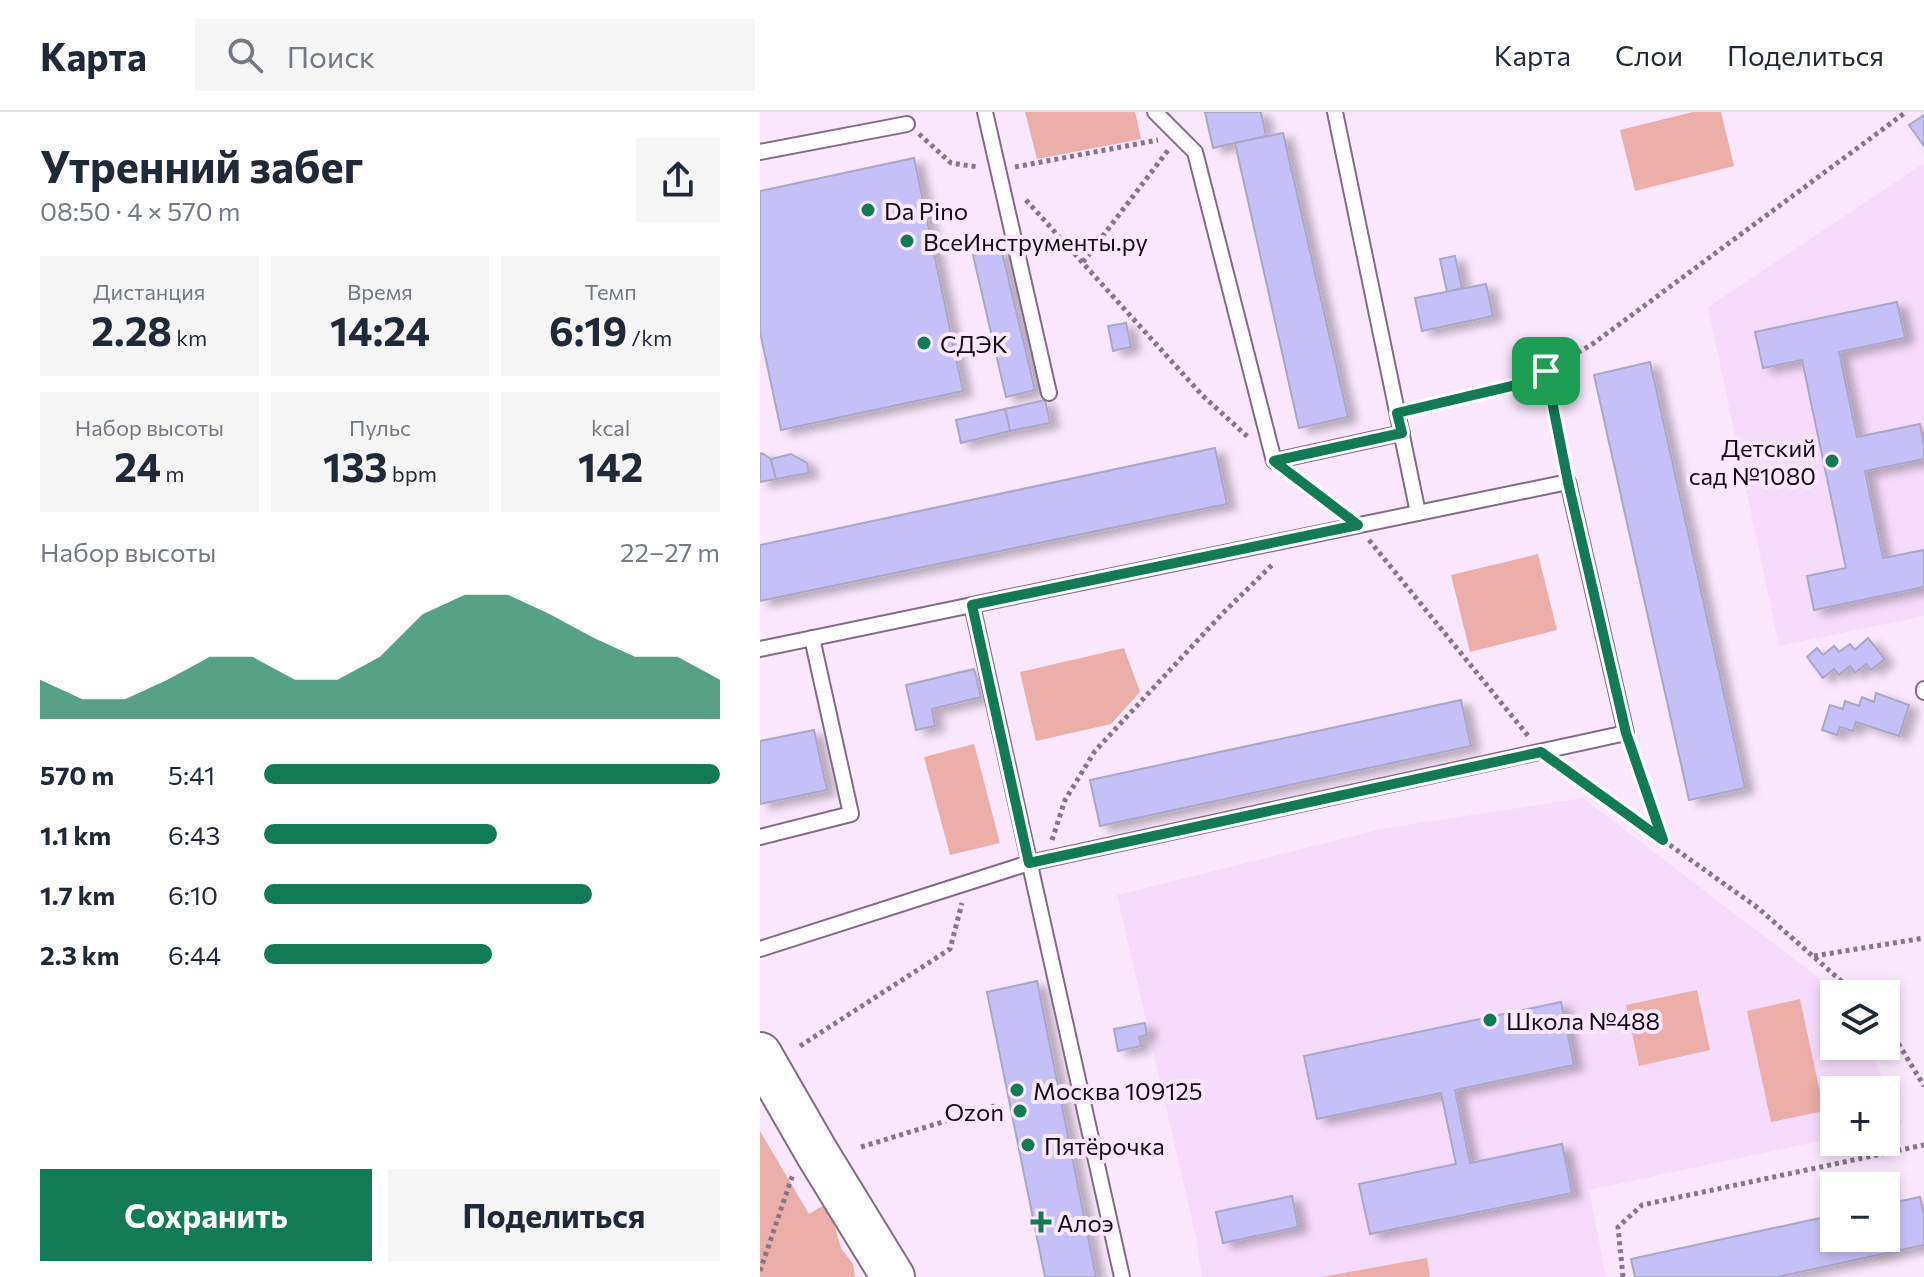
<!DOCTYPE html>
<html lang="ru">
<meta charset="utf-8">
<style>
body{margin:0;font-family:Commissioner,sans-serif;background:#f6f6f7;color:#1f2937;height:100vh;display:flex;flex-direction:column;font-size:30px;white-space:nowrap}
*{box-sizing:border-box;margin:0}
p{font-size:26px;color:#747a83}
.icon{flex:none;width:44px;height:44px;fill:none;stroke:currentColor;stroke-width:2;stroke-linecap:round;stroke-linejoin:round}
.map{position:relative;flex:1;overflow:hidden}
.details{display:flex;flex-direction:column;background:#fff;width:760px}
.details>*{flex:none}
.fabs{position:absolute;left:1060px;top:868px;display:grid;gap:16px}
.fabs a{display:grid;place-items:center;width:80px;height:80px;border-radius:0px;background:#fff;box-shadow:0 4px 12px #0003;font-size:40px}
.pin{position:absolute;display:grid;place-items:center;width:68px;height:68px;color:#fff;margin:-34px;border-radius:16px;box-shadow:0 4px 12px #0006}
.round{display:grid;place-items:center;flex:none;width:84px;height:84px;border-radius:0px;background:#f6f6f7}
.overview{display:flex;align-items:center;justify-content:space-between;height:136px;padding:0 40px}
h1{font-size:44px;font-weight:700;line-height:60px}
.stats{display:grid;grid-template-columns:repeat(3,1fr);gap:12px;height:136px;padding:8px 40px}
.stats div{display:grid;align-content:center;border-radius:0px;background:#f6f6f7;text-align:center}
.stats b{font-size:40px;font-weight:700}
.stats small{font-size:22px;font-weight:400}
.stats p{font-size:22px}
.chart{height:224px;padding:16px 40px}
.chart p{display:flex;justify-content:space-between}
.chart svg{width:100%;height:144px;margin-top:8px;fill:#117b55;opacity:.7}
.action{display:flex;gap:16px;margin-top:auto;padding:16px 40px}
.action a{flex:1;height:92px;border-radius:0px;background:#117b55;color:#fff;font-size:32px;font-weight:700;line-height:92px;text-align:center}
.action a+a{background:#f6f6f7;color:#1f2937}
ul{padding:0 40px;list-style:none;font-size:26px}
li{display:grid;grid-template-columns:128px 96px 1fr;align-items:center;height:60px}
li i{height:20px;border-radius:10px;background:#117b55}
header{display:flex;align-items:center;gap:48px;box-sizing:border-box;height:112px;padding:0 40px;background:#fff;border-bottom:2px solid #e0e1e3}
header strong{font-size:38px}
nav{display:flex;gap:44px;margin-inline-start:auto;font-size:28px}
.search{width:560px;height:72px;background:#f6f6f7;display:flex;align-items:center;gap:20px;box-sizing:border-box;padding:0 28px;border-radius:0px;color:#747a83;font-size:30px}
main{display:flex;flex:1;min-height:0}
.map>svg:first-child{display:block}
.built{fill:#f7dbfc}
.green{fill:#ebaea8}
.building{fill:#c6c0f8;stroke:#aaa7c5;stroke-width:2;filter:url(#shadow)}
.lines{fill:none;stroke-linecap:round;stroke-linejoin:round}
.lane-casing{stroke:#806c83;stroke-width:18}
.secondary-casing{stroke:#806c83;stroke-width:46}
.path{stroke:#847786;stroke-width:5;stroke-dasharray:4 4;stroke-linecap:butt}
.lane{stroke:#fff;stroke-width:14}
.secondary{stroke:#fff;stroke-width:42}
.route-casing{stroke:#fff;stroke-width:16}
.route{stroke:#117b55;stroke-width:10}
.poi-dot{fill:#117b55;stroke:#fbe8fe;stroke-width:3}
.labels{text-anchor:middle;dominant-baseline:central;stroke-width:8;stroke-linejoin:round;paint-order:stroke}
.poi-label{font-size:24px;fill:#130b14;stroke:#fbe8fe;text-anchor:start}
</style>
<header>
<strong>Карта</strong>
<div class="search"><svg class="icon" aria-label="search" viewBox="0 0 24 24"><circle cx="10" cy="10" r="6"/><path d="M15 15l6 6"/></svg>Поиск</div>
<nav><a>Карта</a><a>Слои</a><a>Поделиться</a></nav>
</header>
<main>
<section class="details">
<div class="overview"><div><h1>Утренний забег</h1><p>08:50 · 4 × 570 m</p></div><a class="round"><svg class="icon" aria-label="share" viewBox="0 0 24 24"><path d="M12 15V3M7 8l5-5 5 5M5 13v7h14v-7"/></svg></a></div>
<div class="stats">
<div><p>Дистанция</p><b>2.28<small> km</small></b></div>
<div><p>Время</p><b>14:24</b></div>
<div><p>Темп</p><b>6:19<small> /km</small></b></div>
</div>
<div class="stats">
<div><p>Набор высоты</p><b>24<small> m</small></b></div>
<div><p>Пульс</p><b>133<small> bpm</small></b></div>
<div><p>kcal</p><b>142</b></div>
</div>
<div class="chart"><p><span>Набор высоты</span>22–27 m</p>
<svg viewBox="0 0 160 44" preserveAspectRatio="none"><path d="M0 44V32L10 38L20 38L30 32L40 25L50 25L60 32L70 32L80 25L90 12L100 6L110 6L120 12L130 19L140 25L150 25L160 32V44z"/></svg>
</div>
<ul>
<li><b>570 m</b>5:41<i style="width:100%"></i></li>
<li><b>1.1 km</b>6:43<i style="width:51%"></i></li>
<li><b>1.7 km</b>6:10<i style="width:72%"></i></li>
<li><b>2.3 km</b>6:44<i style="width:50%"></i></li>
</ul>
<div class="action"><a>Сохранить</a><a>Поделиться</a></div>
</section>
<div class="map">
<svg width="1164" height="1165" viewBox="0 0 1164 1165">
<defs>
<filter id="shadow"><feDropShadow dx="9" dy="5" stdDeviation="4" flood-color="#0004"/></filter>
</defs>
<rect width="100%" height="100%" fill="#fbe8fe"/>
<g class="built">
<path d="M1164,51V504L1019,534L948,195Z"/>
<path d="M823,686L1080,882H1074V934H1108L1143,1011L1126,1014V978H1074V1026L829,1078L846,1165H442L436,1125L357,783L626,716Z"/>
</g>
<g class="green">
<path d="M265,0H375L381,27L277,47Z"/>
<path d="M933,0H961L974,54L875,79L860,18Z"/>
<path d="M778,442L797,518L710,540L691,463Z"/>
<path d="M364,536L380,580L351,612L276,629L260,560Z"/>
<path d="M214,632L240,731L190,743L164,645Z"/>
<path d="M937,878L950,938L879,954L866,893Z"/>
<path d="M1040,887L1064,999L1011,1010L987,899Z"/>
<path d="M0,1019L49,1102L62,1094L70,1099L81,1136L93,1152L95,1165H0Z"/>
<path d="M667,1146L670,1165H561Z"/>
</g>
<g class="building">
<path d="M445,0H501L506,24L453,36Z"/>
<path d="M1164,3V34L1149,13Z"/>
<path d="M523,21L588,305L539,316L475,31Z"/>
<path d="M154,46L203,279L21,318L0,220V79Z"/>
<path d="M241,136L275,278L246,285L213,143Z"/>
<path d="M695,144L702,176L687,180L680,147Z"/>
<path d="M726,172L733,204L662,219L655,186Z"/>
<path d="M1137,190L1145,226L1079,240L1097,325L1160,312L1164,333V347L1105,359L1123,446L1164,438V475L1054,498L1047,464L1086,456L1042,248L1003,256L995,220Z"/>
<path d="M366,211L371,235L353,239L348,214Z"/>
<path d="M890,250L985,676L929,688L834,263Z"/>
<path d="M285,288L290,311L250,319L245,297Z"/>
<path d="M245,297L250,319L201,331L196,308Z"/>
<path d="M455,336L467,392L0,489V433Z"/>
<path d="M2,341L11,347L16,367L0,370V342Z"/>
<path d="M31,342L47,351L49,361L16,367L11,347Z"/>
<path d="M1108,526L1125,547L1111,558L1106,552L1095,561L1090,554L1079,563L1074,557L1063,566L1047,545L1057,536L1063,543L1074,534L1079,540L1090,532L1095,538Z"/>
<path d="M214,557L221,585L172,597L175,614L156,618L146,573Z"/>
<path d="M1116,581L1149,593L1139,624L1096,610L1093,619L1080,615L1077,623L1062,618L1070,593L1083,597L1085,589L1099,594L1102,585L1114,590Z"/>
<path d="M701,588L711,634L340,714L330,668Z"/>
<path d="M54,618L67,678L0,692V629Z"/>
<path d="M277,869L336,1165H285L227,880Z"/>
<path d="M801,890L814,953L695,978L710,1051L802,1032L812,1081L610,1122L599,1072L696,1052L681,981L557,1007L544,944Z"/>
<path d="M385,911L387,923L379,925L381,934L358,939L354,917Z"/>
<path d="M532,1084L538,1115L463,1131L456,1100Z"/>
<path d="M1160,1085L1164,1103V1133L1017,1165H875L871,1147L1074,1103V1126H1126V1092Z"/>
</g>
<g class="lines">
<defs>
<g id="lane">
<path d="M225,0L289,281"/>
<path d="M395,0L435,40L514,349L642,321"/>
<path d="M575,0L658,401"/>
<path d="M0,40L147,12"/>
<path d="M0,537L212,493"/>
<path d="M1164,577V580"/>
<path d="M0,725L91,702L52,526"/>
<path d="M0,837L269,751L866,621L808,370L212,493L362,1165"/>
</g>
<path id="secondary" d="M0,942L57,1041L133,1165"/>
</defs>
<use href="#lane" class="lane-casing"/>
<use href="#secondary" class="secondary-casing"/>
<g class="path">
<path d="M159,22L191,51L218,55"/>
<path d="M255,55L398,28"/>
<path d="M266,88L442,283L489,326"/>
<path d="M323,150L409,37"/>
<path d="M786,259L805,353"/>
<path d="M653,297L769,270L834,231L1146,0"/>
<path d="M533,364L579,399"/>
<path d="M609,428L769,625"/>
<path d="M872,638L902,727"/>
<path d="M799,654L998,796L1096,882"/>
<path d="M292,728L305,688L335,639L462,502L513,452"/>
<path d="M1054,844L1164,826"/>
<path d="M1126,911L1164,974"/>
<path d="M40,934L190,837L202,791"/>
<path d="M101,1035L238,993"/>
<path d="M0,1159L33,1062"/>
<path d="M863,1165L858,1115L882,1093L1164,1033"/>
</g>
<use href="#lane" class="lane"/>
<use href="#secondary" class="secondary"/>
</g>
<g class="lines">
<defs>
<path id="route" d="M786,259L808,370L866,621L903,728L781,640L269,751L212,493L598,413L514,349L642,321L637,301L769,270Z"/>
</defs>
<use href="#route" class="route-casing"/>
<use href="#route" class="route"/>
</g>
<g class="poi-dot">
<circle cx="108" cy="98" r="8"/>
<circle cx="147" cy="129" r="8"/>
<circle cx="164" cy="231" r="8"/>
<circle cx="1072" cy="349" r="8"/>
<circle cx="730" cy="908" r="8"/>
<circle cx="257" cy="978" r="8"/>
<circle cx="260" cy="999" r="8"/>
<circle cx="268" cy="1033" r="8"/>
<path d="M277 1098h8v8h8v8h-8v8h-8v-8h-8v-8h8z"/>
</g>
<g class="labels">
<g class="poi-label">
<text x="124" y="98">Da Pino</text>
<text x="163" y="129">ВсеИнструменты.ру</text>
<text x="180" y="231">СДЭК</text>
<text x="1056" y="335" text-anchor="end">Детский<tspan x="1056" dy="28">сад №1080</tspan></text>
<text x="746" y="908">Школа №488</text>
<text x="273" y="978">Москва 109125</text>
<text x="244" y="999" text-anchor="end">Ozon</text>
<text x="284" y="1033">Пятёрочка</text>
<text x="297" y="1110">Алоэ</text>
</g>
</g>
</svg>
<div class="fabs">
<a><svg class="icon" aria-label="layers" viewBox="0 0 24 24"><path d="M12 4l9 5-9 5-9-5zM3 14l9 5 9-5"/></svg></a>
<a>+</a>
<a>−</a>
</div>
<div class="pin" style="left:786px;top:259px;background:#1e9e55"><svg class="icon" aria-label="arrive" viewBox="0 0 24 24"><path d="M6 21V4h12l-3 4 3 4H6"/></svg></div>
</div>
</main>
